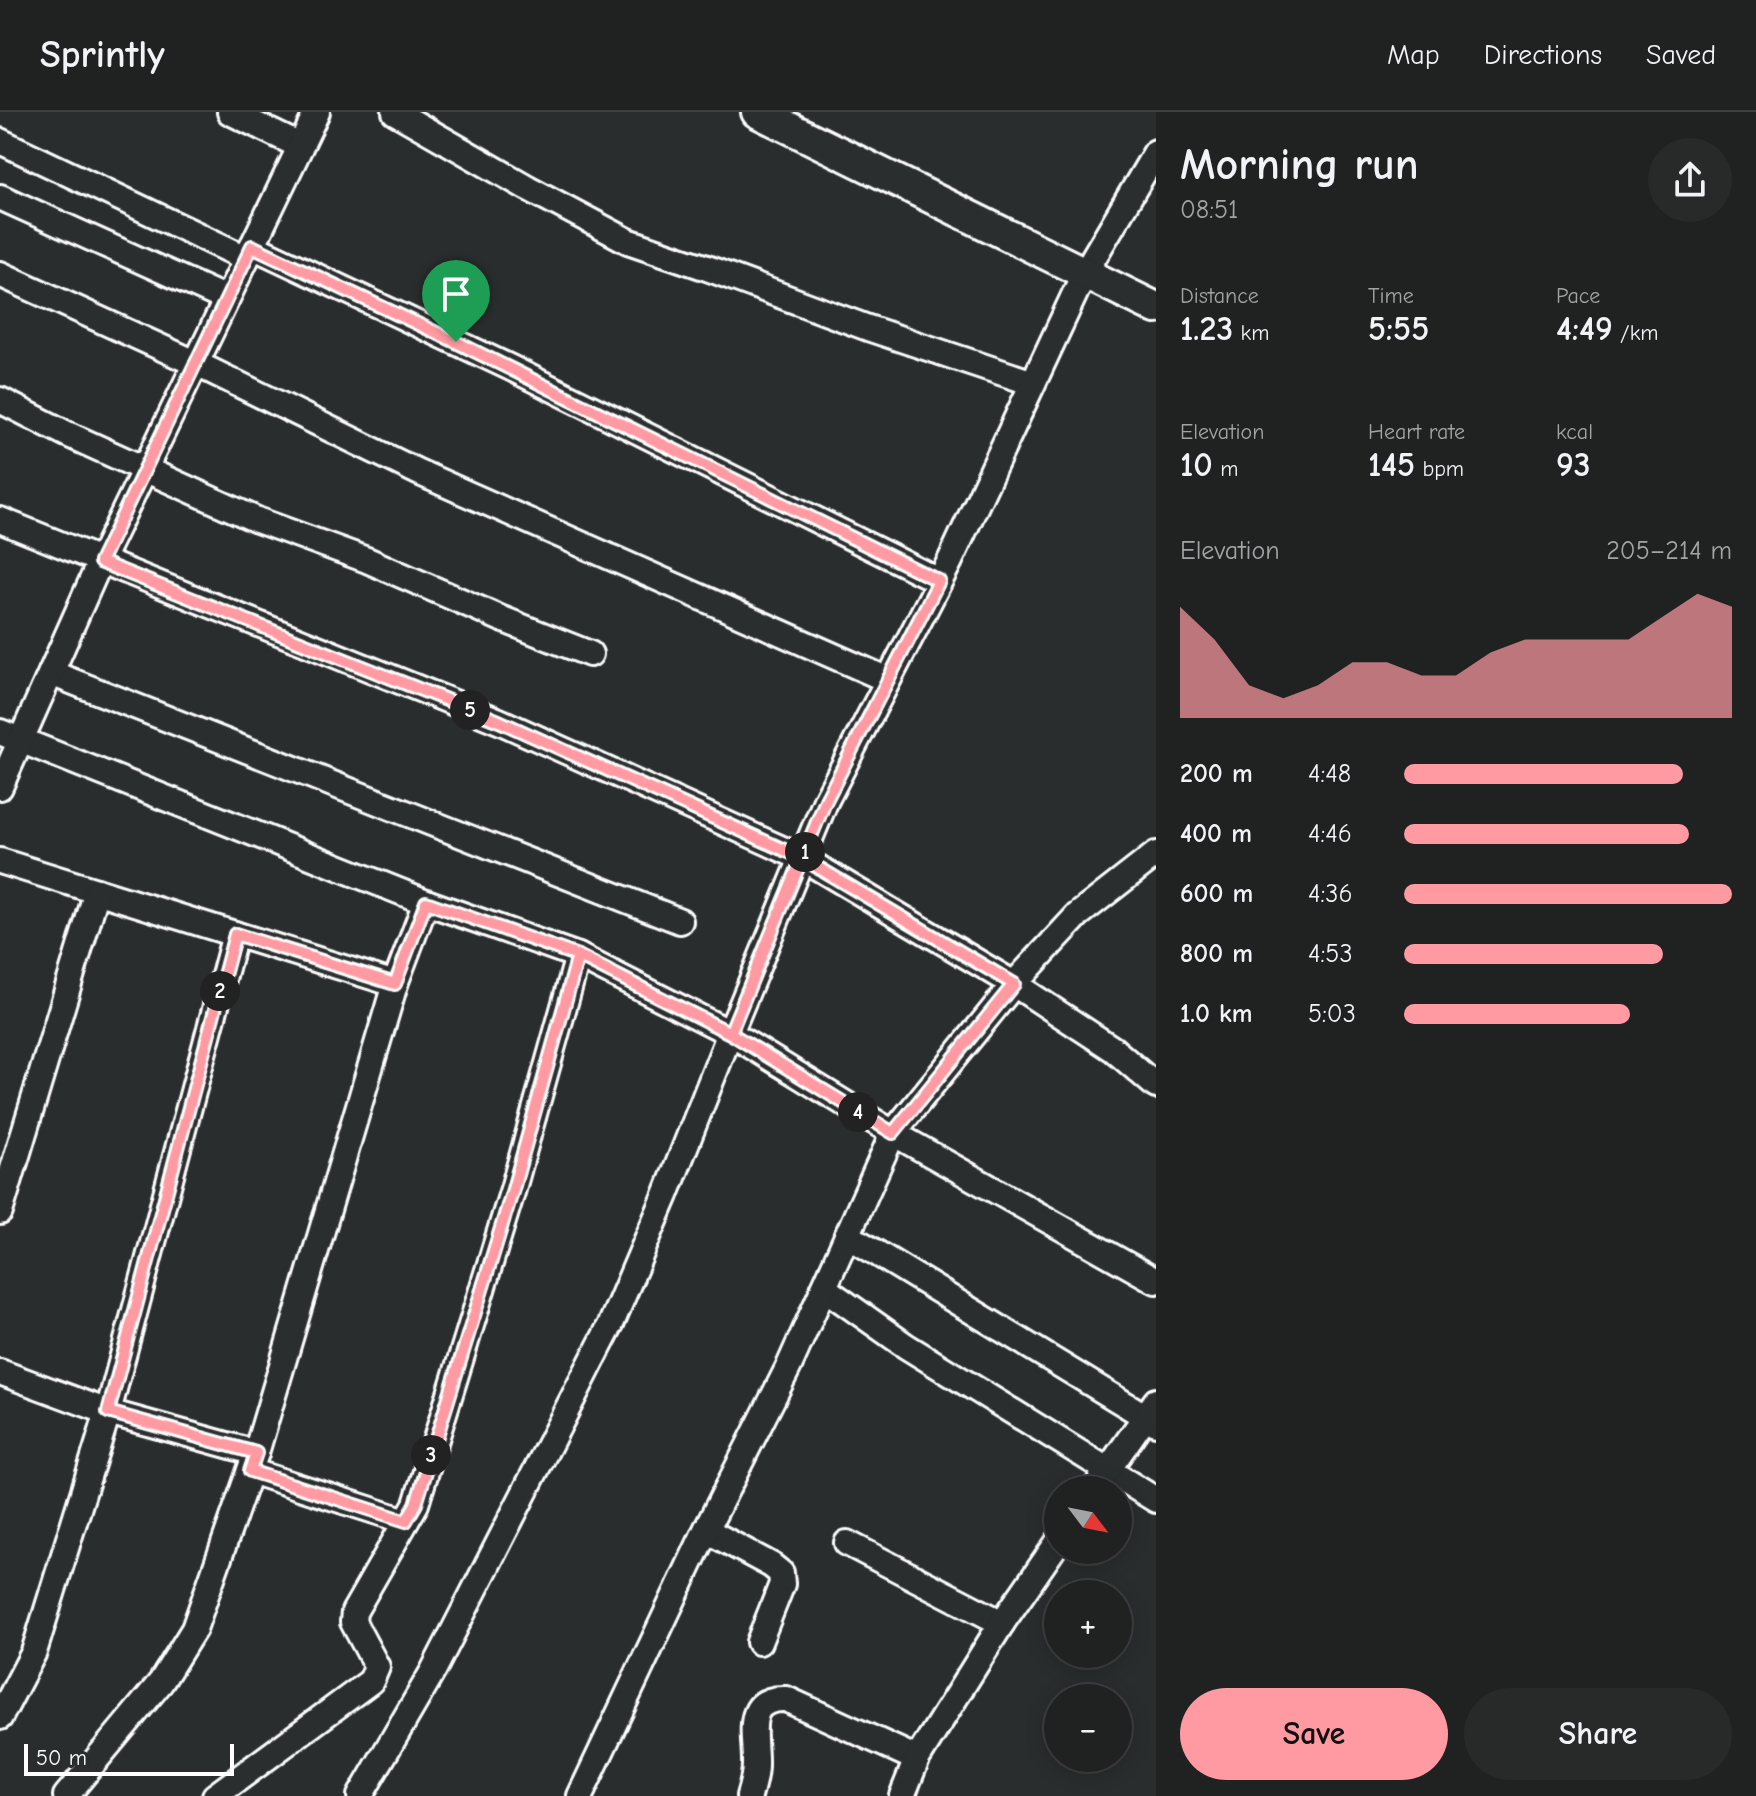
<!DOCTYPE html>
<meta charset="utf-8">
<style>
body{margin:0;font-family:"Comic Neue",sans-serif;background:#282a2a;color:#f1f3f6;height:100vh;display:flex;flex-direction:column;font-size:30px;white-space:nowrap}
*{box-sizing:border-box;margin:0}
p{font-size:26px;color:#a2a4a5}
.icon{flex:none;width:44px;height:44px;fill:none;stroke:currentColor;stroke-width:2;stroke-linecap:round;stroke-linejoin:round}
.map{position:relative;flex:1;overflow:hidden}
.sheet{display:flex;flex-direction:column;background:#202222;width:600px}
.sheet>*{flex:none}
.needle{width:52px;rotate:122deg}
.buttons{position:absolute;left:1044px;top:1364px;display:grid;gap:16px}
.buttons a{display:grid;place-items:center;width:88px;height:88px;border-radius:50%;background:#202222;box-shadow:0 4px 20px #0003,0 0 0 2px #3d3f40;font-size:40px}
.scale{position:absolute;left:24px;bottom:20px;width:210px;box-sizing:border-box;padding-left:8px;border:4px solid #fff;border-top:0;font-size:22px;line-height:28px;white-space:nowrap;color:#fff;-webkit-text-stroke:6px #2a2d2e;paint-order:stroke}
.pin{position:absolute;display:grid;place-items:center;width:68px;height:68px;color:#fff;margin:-82px -34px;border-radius:50% 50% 50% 0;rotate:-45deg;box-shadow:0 0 8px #0007}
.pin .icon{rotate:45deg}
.km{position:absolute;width:40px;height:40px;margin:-20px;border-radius:50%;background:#222;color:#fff;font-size:22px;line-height:40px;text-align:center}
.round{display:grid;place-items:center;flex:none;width:84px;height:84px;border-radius:42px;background:#282a2a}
.headline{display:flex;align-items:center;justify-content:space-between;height:136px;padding:0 24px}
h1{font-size:44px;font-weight:800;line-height:60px}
.stats{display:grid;grid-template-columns:repeat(3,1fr);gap:12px;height:136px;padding:8px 24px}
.stats div{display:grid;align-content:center}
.stats b{font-size:34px;font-weight:800}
.stats small{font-size:22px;font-weight:400}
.stats p{font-size:22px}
.chart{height:224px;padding:16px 24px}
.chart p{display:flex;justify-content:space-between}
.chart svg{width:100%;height:144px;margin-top:8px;fill:#ff9aa2;opacity:.7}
.action{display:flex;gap:16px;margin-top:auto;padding:16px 24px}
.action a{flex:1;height:92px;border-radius:48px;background:#ff9aa2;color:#111;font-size:32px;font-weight:800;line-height:92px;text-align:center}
.action a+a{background:#282a2a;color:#f1f3f6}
ul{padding:0 24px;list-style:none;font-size:26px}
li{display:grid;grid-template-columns:128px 96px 1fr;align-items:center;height:60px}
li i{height:20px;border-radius:10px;background:#ff9aa2}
header{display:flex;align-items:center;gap:48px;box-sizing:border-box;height:112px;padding:0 40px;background:#202222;border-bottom:2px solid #3d3f40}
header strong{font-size:38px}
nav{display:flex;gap:44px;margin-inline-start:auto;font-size:28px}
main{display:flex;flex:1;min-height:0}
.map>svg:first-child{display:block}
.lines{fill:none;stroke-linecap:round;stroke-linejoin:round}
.minor-casing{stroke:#fff;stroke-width:30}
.tertiary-casing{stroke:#fff;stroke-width:36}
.minor{stroke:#2a2d2e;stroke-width:24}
.tertiary{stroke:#2a2d2e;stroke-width:30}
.route-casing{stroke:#fff;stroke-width:16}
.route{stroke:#ff9aa2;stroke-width:10}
</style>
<header>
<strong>Sprintly</strong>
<nav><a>Map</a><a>Directions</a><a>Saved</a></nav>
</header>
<main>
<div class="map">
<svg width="1156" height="1684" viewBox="0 0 1156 1684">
<rect width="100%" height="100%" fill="#2a2d2e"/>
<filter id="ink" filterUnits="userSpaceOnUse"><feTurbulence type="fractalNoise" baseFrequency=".0125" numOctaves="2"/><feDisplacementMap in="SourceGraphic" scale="16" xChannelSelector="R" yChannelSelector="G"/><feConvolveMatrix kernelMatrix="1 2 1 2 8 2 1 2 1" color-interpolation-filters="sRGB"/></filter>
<g filter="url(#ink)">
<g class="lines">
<defs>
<g id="minor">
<path d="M230,0L300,34"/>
<path d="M395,0L528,76L628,129L707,156L868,216L1033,271"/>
<path d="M0,29L246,146"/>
<path d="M0,85L226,187"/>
<path d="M252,134L511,256L939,469"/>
<path d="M0,162L195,251L418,360L888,568"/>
<path d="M0,288L67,322L257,408L367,448L502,507L590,542"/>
<path d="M0,408L499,609L802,746L1014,872L1113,937L1156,974"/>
<path d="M51,561L680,809"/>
<path d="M0,620L426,790L578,844L730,921L893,1021L1156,1169"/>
<path d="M0,675L100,450L317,0"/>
<path d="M0,749L395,872"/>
<path d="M0,1100L97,779"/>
<path d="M847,1123L1156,1311"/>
<path d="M824,1176L906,1234L1156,1388"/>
<path d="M0,1260L108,1300L256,1341"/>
<path d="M250,1359L406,1409"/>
<path d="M1094,1378L1156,1289"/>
<path d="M706,1418L771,1453L781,1461L782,1472L759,1530"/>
<path d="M847,1431L1002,1511"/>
<path d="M0,1605L34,1540L108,1300L235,822"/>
<path d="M66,1684L161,1570L194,1517L256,1341L395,872L426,790"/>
<path d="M215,1684L371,1569L377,1555L353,1510L354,1500L416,1392L513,1077L578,844"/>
<path d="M360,1684L433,1559L611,1212L666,1083L730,921L826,688L950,449L1085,160L1156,40"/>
<path d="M580,1684L706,1418L789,1254L893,1021L1014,872L1078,803L1156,742"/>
<path d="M749,1684C752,1674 755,1663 755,1653C756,1624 742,1585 786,1587L917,1647"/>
<path d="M902,1684L917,1647L1002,1511L1058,1430"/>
</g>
<path id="tertiary" d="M757,0L1156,196"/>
</defs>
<use href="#minor" class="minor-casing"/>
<use href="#tertiary" class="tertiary-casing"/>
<use href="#minor" class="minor"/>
<use href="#tertiary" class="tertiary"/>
</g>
</g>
<g class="lines" filter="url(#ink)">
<defs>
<path id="route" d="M456,230L939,469L826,688L730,921L578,844L426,790L395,872L235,822L108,1300L256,1341L250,1359L406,1409L416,1392L513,1077L578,844L730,921L893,1021L1014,872L802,746L499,609L100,450L252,134L456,230"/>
</defs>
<use href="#route" class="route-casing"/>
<use href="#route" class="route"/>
</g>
</svg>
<div class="buttons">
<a><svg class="needle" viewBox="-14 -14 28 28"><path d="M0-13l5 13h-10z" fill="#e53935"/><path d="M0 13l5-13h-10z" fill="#a2a4a5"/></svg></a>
<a>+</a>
<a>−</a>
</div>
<div class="scale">50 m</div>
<div class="pin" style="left:456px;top:230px;background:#1e9e55"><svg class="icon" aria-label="arrive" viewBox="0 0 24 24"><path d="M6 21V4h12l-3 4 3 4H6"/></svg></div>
<b class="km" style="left:805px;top:740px">1</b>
<b class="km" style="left:220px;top:879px">2</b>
<b class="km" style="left:431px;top:1343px">3</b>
<b class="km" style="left:858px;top:1000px">4</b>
<b class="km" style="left:470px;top:598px">5</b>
</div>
<section class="sheet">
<div class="headline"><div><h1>Morning run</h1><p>08:51</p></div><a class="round"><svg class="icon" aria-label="share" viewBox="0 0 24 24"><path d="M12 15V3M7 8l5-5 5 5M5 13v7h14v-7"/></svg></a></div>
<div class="stats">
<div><p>Distance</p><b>1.23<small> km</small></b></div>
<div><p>Time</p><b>5:55</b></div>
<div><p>Pace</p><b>4:49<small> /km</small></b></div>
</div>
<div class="stats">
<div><p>Elevation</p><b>10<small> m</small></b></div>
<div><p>Heart rate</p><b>145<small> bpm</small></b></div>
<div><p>kcal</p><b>93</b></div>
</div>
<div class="chart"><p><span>Elevation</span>205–214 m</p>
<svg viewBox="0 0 160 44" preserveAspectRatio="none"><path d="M0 44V10L10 20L20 34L30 38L40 34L50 27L60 27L70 31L80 31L90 24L100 20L110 20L120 20L130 20L140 13L150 6L160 10V44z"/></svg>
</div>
<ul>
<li><b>200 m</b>4:48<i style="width:85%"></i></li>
<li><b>400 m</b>4:46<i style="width:87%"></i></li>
<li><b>600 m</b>4:36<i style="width:100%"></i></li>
<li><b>800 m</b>4:53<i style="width:79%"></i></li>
<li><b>1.0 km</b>5:03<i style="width:69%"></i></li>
</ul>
<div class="action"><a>Save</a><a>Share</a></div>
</section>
</main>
